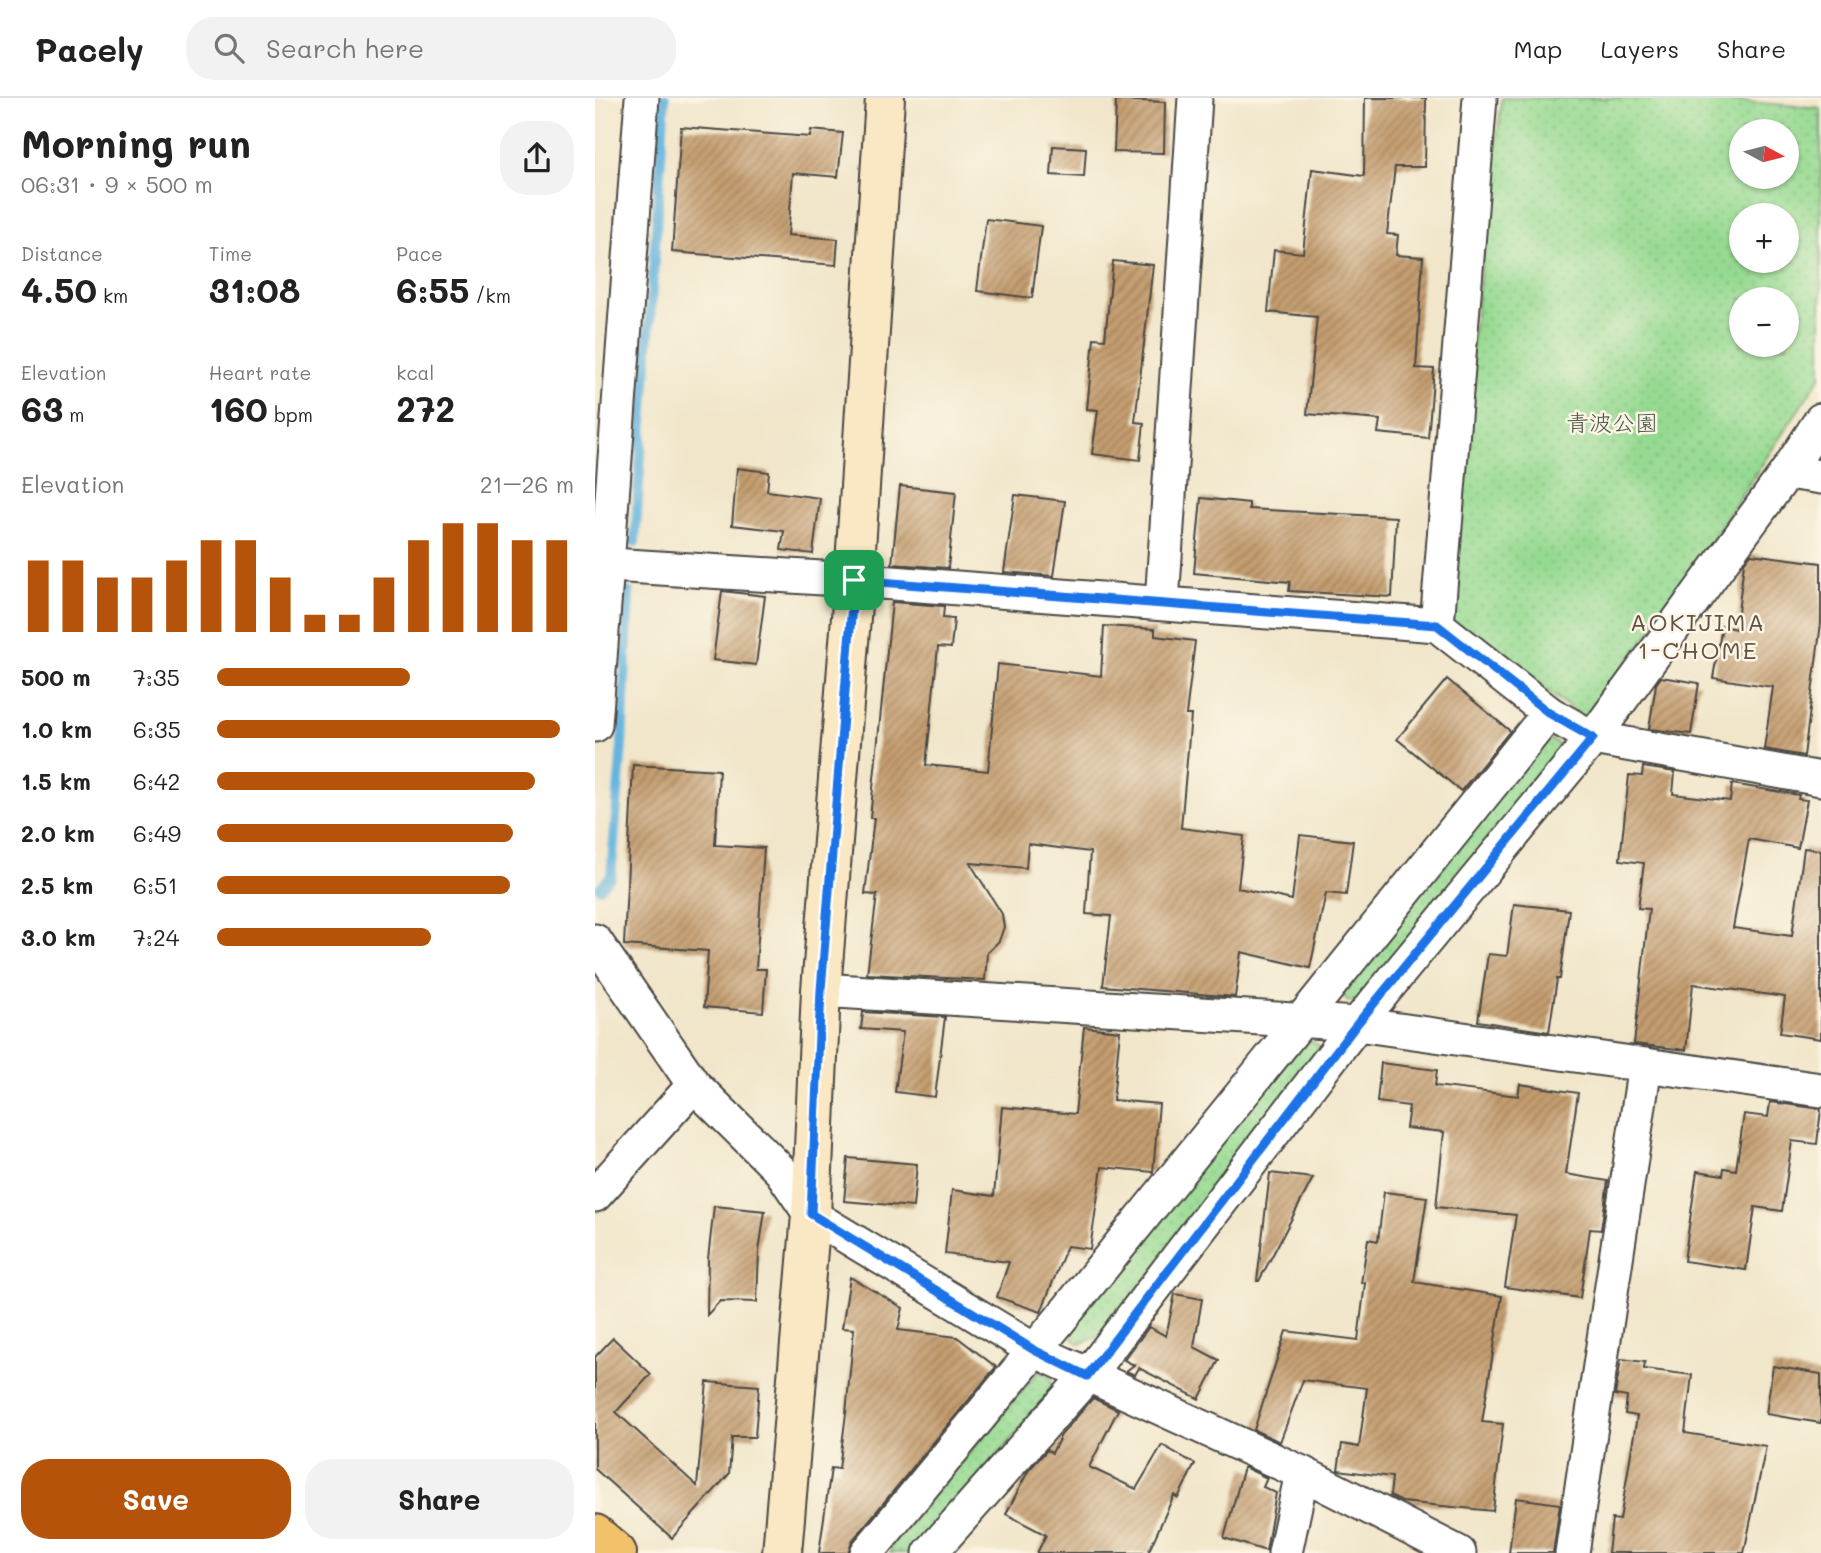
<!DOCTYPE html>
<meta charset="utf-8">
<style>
body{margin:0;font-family:Mali,"Klee One",sans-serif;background:#f2f2f2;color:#222;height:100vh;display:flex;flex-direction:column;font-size:26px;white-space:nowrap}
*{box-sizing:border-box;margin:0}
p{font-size:23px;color:#767676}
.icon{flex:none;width:38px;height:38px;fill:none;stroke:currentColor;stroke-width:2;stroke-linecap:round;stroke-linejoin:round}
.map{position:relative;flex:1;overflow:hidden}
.panel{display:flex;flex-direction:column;background:#fff;width:595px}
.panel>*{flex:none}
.needle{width:46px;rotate:97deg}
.buttons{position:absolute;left:1134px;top:21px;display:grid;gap:14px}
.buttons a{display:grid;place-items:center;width:70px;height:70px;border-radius:50%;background:#fff;box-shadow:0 2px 5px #0004;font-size:35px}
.pin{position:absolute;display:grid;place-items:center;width:60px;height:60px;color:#fff;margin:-30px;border-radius:14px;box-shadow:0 4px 10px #0006}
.round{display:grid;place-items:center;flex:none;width:74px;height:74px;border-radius:28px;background:#f2f2f2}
.headline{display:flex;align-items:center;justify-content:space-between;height:119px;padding:0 21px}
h1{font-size:38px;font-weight:700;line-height:52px}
.figures{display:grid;grid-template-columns:repeat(3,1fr);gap:10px;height:119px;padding:7px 21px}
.figures div{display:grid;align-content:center}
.figures b{font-size:35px;font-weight:700}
.figures small{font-size:19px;font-weight:400}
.figures p{font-size:19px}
.chart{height:196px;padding:14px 21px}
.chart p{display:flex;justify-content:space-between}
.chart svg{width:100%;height:126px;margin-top:7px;stroke:#b45309;stroke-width:6}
.primary-button{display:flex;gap:14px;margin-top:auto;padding:14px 21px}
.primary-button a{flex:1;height:80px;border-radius:28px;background:#b45309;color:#fff;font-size:28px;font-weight:700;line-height:80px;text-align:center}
.primary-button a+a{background:#f2f2f2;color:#222}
ul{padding:0 21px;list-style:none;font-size:23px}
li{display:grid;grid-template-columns:112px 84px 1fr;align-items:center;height:52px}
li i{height:18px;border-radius:9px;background:#b45309}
header{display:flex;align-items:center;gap:42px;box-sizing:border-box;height:98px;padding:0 35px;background:#fff;border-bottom:2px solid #e0e0e0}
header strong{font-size:33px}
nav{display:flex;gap:38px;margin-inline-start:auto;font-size:24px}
.search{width:490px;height:63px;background:#f2f2f2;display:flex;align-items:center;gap:18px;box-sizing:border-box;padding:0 24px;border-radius:28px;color:#767676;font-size:26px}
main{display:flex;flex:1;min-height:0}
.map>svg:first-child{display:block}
.park{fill:url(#park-dots);stroke:#60825e;stroke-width:2;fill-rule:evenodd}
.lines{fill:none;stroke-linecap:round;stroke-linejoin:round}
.stream{stroke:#63b4de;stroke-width:10}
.building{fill:url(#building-hatch)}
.street-casing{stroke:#494743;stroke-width:37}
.secondary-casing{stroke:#494743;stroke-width:42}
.highway-casing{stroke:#494743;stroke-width:42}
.street{stroke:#fff;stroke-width:33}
.secondary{stroke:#fae7c3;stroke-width:38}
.highway{stroke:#f2c26a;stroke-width:38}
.route-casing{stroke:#fff;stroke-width:14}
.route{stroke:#1a73e8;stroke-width:9}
.labels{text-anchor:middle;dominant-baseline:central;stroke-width:5;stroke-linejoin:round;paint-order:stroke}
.park-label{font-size:23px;fill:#465745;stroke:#fcf5e5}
.neighbourhood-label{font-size:24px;letter-spacing:2px;fill:#615343;stroke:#fcf5e5}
</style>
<header>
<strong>Pacely</strong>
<div class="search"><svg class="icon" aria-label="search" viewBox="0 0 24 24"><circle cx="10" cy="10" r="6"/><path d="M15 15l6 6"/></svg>Search here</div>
<nav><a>Map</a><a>Layers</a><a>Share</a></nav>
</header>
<main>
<section class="panel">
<div class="headline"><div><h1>Morning run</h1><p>06:31 · 9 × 500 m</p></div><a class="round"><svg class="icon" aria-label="share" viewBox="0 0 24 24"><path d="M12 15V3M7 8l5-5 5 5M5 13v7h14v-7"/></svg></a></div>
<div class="figures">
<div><p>Distance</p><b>4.50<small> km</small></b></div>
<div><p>Time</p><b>31:08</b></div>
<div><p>Pace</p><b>6:55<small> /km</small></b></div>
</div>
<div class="figures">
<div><p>Elevation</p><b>63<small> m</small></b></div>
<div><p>Heart rate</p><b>160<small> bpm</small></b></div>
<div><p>kcal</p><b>272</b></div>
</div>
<div class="chart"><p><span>Elevation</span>21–26 m</p>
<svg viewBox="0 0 160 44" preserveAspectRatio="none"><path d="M5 44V19M15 44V19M25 44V25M35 44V25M45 44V19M55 44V12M65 44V12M75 44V25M85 44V38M95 44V38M105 44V25M115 44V12M125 44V6M135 44V6M145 44V12M155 44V12"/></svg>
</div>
<ul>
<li><b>500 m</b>7:35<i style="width:54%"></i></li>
<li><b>1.0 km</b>6:35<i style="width:96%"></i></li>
<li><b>1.5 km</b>6:42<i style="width:89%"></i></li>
<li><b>2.0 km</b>6:49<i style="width:83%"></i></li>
<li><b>2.5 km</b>6:51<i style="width:82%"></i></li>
<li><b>3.0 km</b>7:24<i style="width:60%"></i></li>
</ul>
<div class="primary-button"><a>Save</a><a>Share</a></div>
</section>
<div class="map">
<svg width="1226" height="1455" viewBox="0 0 1226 1455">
<defs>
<pattern id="park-dots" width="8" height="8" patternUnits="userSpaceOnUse" patternTransform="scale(1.75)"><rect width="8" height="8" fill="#96da92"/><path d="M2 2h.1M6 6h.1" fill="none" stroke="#81bb7e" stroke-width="1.8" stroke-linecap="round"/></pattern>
<pattern id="building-hatch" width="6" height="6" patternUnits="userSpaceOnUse" patternTransform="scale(1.75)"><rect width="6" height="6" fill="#c49d70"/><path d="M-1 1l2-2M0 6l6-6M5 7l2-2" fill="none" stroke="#9f805c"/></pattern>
</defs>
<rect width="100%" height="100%" fill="#fcf5e5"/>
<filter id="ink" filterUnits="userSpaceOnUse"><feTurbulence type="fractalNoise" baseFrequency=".0143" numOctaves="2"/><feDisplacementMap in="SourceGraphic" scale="14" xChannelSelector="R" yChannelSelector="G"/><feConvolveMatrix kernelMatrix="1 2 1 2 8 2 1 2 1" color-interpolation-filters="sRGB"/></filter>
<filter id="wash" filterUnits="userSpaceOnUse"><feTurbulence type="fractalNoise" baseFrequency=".00686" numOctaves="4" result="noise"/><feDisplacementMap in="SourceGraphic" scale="28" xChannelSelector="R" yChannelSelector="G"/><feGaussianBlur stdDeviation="1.57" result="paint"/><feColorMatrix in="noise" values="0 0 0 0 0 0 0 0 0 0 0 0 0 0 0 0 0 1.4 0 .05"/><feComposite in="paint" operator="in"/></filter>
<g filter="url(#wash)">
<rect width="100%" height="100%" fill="#f1e6ca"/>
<g class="park">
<path d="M907,0H1103L1226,10V278L1053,537L991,621L844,516ZM1146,33H1192V79H1146ZM1146,117H1192V163H1146ZM1146,201H1192V247H1146Z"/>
<path d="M946,638L962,645L966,656L770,906L752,903L747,895Z"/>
<path d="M716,943L723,947L727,961L508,1236L485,1246L478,1241L476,1228L705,945Z"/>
<path d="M444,1273L456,1280L457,1293L321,1455H295L298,1444Z"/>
</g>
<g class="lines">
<g class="stream">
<path d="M40,444L70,0"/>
<path d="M5,790L16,778L27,647L34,494"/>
</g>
</g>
<g id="blocks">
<g class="building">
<path d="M770,0H831L830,69H800L792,136L803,137L801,157L828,159L821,270L839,271L833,340L783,335L785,322L712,316L722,219L673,214L679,152L708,155L717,71L769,78Z"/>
<path d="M521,2L570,4L569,55L519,54Z"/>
<path d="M86,29L215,39L216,32L248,35L243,79L198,75L193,137L243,141L241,167L77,154Z"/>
<path d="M458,48L491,50L489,79L456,77Z"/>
<path d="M391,121L446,128L437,200L382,193Z"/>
<path d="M518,163L558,167L540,324L549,325L545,362L497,356L503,312L492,311L499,240L510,241Z"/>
<path d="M142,370L174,374L172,393L225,400L218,456L186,452L189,433L137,427Z"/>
<path d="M305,388L361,394L353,470L297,466Z"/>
<path d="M420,397L470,403L459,478L409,474Z"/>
<path d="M606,400L654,405V411L801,419L797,499L694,493L695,484L599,475Z"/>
<path d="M1156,456L1226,465V525L1209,658L1169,651L1178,589L1118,580L1127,528L1141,531L1149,465Z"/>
<path d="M127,493L170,498L161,567L118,562Z"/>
<path d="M297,504L349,508L348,520L359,521L356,550L343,549L331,667L393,673L403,566L506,578L509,528L560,531V538L600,543L591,617H596L586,730L649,738L643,790L697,802L705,737L758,743L751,797L731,795L715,870L646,854L640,899L508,888L516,818L491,816L495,754L433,746L431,770L375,765L407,816L409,829L404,843L392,855L390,882L272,876L282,797L270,796L279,720H275Z"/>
<path d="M1066,579L1104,585L1096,636L1054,631L1061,586Z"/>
<path d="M852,581L915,633L866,693L802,641Z"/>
<path d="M38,667L124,672L120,747L169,750L161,871H171L168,914L109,909L113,853L29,847Z"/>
<path d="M1048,669L1080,674L1078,696L1135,703L1137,686L1204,697L1203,701L1212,702L1203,750L1154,741L1138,830L1197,838L1209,750L1226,752V941L1185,935L1190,899L1098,886L1091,952L1039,946L1054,811L1043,810L1049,765L1025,762L1034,677L1047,678Z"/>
<path d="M919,806L974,812L965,881H962L954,934L883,923L893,856L912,858Z"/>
<path d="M268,914L350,919L340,999L300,994L308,934L266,931Z"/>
<path d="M489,929L525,933L518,1002L564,1006L558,1074L507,1069L495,1151L472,1148L446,1214L402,1199L414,1164L350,1156L357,1092L399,1098L407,1009L480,1016Z"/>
<path d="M786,965L842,972L840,988L923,998L925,986L983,995L971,1076L1013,1083L1006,1132L995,1131L985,1200L910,1189L921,1117L841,1109L849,1034L811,1030L814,1008L782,1004Z"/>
<path d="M1175,1004L1226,1011L1222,1046L1197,1043L1187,1113L1160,1109L1151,1172L1089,1163L1102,1073L1128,1077L1129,1070L1141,1072L1149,1016L1173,1019Z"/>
<path d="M253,1060L322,1066L318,1109L249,1103Z"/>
<path d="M675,1075L718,1080L664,1183H662Z"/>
<path d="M789,1094L832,1099L819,1184L907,1198L887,1324L908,1326L898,1413L807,1404L795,1398L797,1379L743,1372L747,1346L764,1349L772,1290L708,1282L685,1344L659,1332L691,1233L763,1242L770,1185H766L773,1141L783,1143Z"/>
<path d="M119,1108L170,1113L164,1153L162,1204L125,1203L112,1217L113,1161Z"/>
<path d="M255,1179L308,1210L303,1232L362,1239L401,1269L257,1443L253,1455H224L236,1370L244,1371L251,1315L259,1231L247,1230Z"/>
<path d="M580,1196L607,1201L599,1249L624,1262L604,1301L544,1270L540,1277L531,1273L539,1267L529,1262L554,1229L571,1238Z"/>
<path d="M18,1240L56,1276L21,1314L102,1388L112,1284L164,1288L160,1339H137L134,1376L77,1440L0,1371V1259Z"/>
<path d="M1026,1261L1050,1264L1049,1271L1097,1277L1090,1335L1171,1348L1149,1455H1013L1017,1421L1025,1422L1042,1318L1030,1316L1032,1299L1020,1297Z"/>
<path d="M1178,1268L1226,1276V1325L1171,1316Z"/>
<path d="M498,1300L523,1312L494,1369L541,1391L567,1347L600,1366L583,1400L579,1397L553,1455H442L451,1437L411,1416L433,1373L452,1352L457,1355L466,1337Z"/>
<path d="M649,1369L672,1380L668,1389L681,1395L671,1453L629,1440Z"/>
<path d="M921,1400L965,1406L958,1455H914Z"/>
</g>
</g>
</g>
<g filter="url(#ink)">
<use href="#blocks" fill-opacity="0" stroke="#494743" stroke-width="2"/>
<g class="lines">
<defs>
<g id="street">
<path d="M1192,374L1226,379"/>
<path d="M0,466L259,482L842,527L954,615L998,640L1226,681"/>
<path d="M567,505L600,0"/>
<path d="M842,527L885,0"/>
<path d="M0,627L47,0"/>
<path d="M0,843L99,987L186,1073L216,1117L439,1252L707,1375L864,1455"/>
<path d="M226,892L762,926L1226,992"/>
<path d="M0,1097L99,987"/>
<path d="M272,1455L463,1224L954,615"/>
<path d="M335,1455L492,1278L762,926L998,640L1192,374L1226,322"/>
<path d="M690,1455L707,1375"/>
<path d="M977,1455L1050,967"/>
</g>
<path id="secondary" d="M187,1455L216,1117L226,892L259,482L290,0"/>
<path id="highway" d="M0,1436L22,1455"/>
</defs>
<use href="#street" class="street-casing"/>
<use href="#secondary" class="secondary-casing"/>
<use href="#highway" class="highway-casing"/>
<use href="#street" class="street"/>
<use href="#secondary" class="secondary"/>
<use href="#highway" class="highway"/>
</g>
</g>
<g class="lines" filter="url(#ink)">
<defs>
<path id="route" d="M259,482L842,527L954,615L998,640L762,926L492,1278L439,1252L216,1116L226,892Z"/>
</defs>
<use href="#route" class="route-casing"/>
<use href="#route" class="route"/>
</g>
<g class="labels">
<g class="park-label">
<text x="1017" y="324">青波公園</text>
</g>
<g class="neighbourhood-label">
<text x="1103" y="523">AOKIJIMA<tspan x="1103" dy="28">1-CHOME</tspan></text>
</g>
</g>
</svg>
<div class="buttons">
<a><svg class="needle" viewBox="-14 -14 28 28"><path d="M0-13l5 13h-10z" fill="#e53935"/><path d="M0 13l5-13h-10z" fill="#767676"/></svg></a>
<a>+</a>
<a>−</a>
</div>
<div class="pin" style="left:259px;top:482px;background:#1e9e55"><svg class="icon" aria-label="arrive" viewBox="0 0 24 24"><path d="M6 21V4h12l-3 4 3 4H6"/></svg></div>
</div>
</main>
